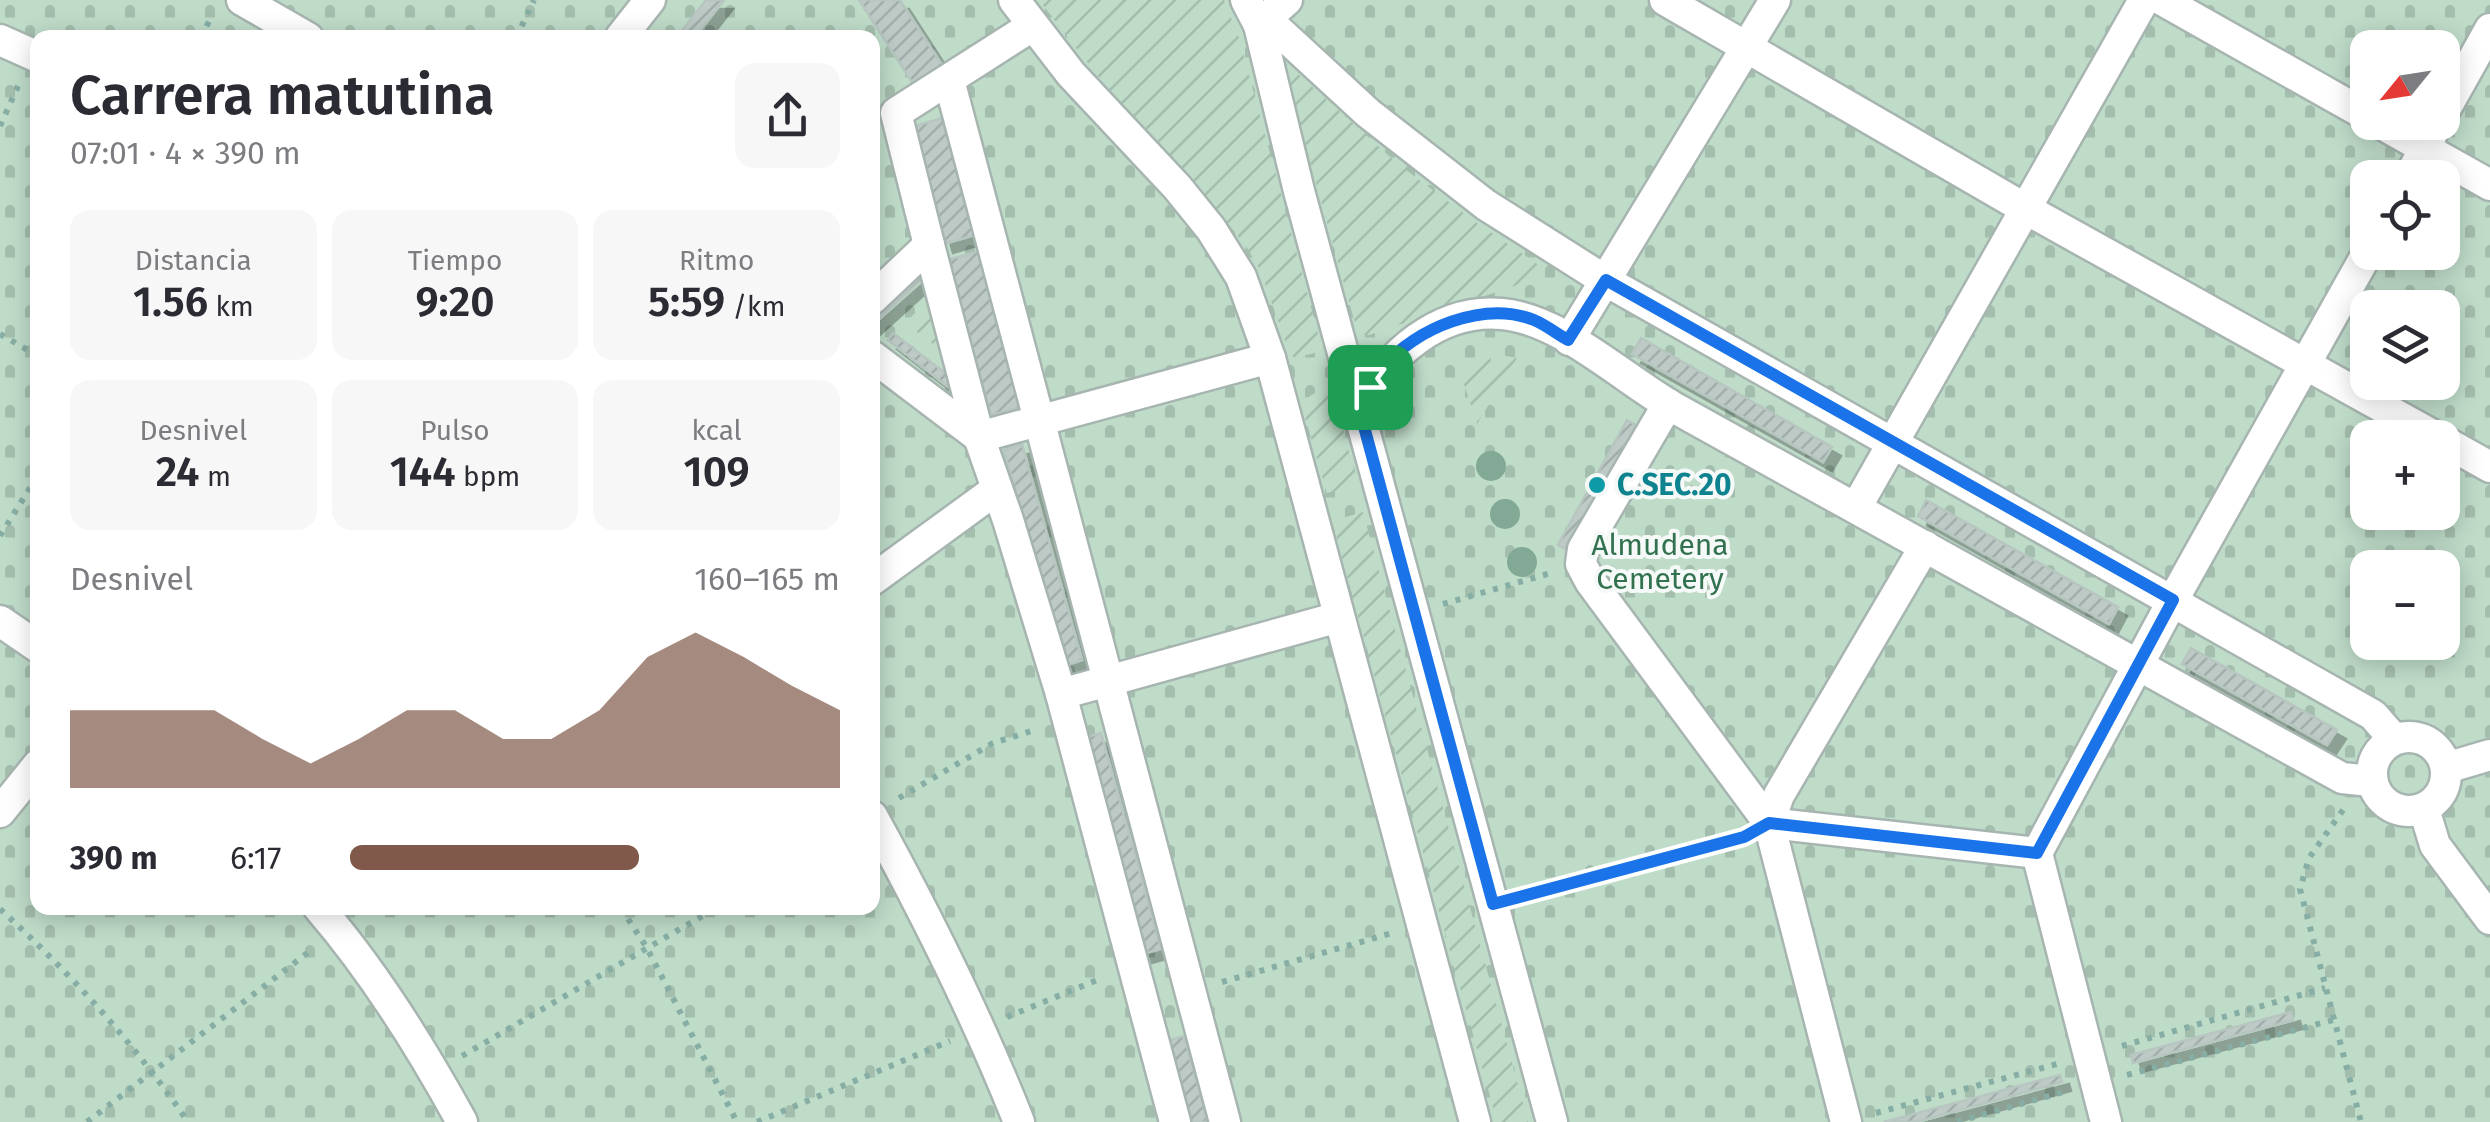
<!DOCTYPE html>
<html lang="es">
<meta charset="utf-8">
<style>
body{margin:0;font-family:"Fira Sans",sans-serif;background:#f7f7f7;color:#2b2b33;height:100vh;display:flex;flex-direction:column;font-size:38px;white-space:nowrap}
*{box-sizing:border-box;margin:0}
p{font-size:32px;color:#7c7c81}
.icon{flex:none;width:55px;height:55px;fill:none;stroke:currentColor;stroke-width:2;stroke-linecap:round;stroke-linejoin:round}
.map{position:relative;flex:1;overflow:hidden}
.sheet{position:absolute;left:30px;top:30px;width:850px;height:885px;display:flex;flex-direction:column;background:#fff;border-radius:20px;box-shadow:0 5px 25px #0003}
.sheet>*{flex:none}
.needle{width:65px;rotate:240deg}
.controls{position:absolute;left:2350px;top:30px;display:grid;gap:20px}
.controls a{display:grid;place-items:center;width:110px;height:110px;border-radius:20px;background:#fff;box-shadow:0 5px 25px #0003;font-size:50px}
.pin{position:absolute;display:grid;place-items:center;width:85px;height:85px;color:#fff;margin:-42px;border-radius:20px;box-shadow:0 5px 15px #0006}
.round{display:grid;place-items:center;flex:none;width:105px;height:105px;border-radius:20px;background:#f7f7f7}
.summary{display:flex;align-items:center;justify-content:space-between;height:170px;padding:0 40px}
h1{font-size:55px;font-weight:600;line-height:75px}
.figures{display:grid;grid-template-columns:repeat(3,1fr);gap:15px;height:170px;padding:10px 40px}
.figures div{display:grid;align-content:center;border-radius:20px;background:#f7f7f7;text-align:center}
.figures b{font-size:42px;font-weight:600}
.figures small{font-size:28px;font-weight:400}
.figures p{font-size:28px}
.chart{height:280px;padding:20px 40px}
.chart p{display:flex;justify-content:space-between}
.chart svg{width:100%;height:180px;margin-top:10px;fill:#80594a;opacity:.7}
ul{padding:0 40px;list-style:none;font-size:32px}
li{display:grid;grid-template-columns:160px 120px 1fr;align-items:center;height:75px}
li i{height:25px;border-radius:12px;background:#80594a}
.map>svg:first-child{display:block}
.cemetery{fill:url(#cemetery-stones);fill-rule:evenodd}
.garden{fill:url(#garden-furrows)}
.building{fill:url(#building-hatch);stroke:#b7c6c1;stroke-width:2.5;filter:url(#shadow)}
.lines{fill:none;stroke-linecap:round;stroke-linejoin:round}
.minor-casing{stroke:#a7b5b1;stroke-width:35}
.path{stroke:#87aea5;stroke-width:6;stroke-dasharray:5 8;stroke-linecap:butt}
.minor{stroke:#fff;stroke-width:30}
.tree{fill:#82a995}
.route-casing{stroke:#fff;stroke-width:20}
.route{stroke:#1a73e8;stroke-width:12}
.culture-dot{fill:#0f9aa8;stroke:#f5f9f7;stroke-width:4}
.labels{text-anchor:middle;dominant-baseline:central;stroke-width:8;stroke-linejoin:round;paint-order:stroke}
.culture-label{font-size:30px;font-weight:bold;fill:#0d838f;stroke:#f5f9f7;text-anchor:start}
.park-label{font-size:30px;fill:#327250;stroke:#f5f9f7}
</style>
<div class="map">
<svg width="2490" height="1122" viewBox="0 0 2490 1122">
<defs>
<pattern id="cemetery-stones" width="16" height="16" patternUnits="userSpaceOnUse" patternTransform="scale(2.5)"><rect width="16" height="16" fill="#bfdcc9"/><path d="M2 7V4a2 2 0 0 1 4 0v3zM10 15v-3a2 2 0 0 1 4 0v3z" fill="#a4bead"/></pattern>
<pattern id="garden-furrows" width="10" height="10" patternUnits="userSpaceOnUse" patternTransform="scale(2.5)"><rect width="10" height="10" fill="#bfdcc9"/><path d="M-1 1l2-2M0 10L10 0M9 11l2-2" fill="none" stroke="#a4bead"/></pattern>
<pattern id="building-hatch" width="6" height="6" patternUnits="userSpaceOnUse" patternTransform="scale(2.5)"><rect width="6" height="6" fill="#bdcac6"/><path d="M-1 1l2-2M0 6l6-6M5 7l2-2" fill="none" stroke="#a2aeab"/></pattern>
<filter id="shadow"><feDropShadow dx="9" dy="9" stdDeviation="0" flood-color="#0004"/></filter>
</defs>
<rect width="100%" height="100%" fill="#e4edea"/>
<path class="cemetery" d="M0,0H2490V1122H0ZM38,38H872V908H38ZM2368,48H2442V122H2368ZM2368,178H2442V252H2368ZM2368,308H2442V382H2368ZM2368,438H2442V512H2368ZM2368,568H2442V642H2368Z"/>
<g class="garden">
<path d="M1039,0H1224L1240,41L1315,322L1320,342L1318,352L1295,358L1290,354L1260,270L1246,246L1185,171L1104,84Z"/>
<path d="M1287,64L1398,164L1474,221L1536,263L1542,272L1538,278L1369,335L1358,334L1284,67Z"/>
<path d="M934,294L945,353L905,323Z"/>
<path d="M1501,355L1517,358L1477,424L1460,372L1461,365L1490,356L1491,362L1498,361Z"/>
<path d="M1317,392H1327L1335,400L1358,485L1327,493L1305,417L1307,398Z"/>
<path d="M1363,512L1528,1122H1497L1332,521Z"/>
</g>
<g class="building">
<path d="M706,0H724L694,38H676Z"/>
<path d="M859,0H900L942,65L913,84Z"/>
<path d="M942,118L975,235L944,244L911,127Z"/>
<path d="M980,251L1023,407L991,415L947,260Z"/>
<path d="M918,271L924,278L872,325V312Z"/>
<path d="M893,333L962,386L956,393L888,340Z"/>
<path d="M1641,338L1832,447L1823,462L1632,354Z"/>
<path d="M1627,420L1636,425L1567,550L1558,545Z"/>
<path d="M1022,444L1082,660L1064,666L1004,450Z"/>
<path d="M1926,500L2118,607L2109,624L1918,516Z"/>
<path d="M2191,648L2337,730L2327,745L2182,664Z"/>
<path d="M1101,733L1161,949L1143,954L1083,738Z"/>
<path d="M2291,1012L2293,1020L2133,1063L2131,1055Z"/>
<path d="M1184,1036L1208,1122H1189L1167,1041Z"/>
<path d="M2060,1075L2062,1082L1916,1122H1884Z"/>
</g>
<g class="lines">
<defs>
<g id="minor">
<path d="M242,0L308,38"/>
<path d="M1014,0L1071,74L1177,187L1211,229L1241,277L1270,358L1475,1122"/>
<path d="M1246,0L1259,25L1299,191L1552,1122"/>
<path d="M1665,0L2024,208L2438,438"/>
<path d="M2162,0L2368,116"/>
<path d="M1259,25L1278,30L1368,113L1486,205L1606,281L2373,715L2394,739"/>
<path d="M1259,25L1287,0"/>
<path d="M620,38L650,0"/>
<path d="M0,40L38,57"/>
<path d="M949,80L1225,1122"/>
<path d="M2442,115L2490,29"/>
<path d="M2378,122L2490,185"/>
<path d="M2409,178L2432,134"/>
<path d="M929,245L979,437L1008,520L1061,694L1175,1122"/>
<path d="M872,299L929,245L896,113L1032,26"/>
<path d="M1569,340L1775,0"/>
<path d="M872,356L979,437"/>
<path d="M1668,404L1583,549L1581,564L1590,581L1769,823L2037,853"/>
<path d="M1359,408C1386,356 1438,308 1502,314C1561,319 1622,378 1673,407C1896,530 2119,653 2342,778L2371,781"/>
<path d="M979,437L1270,358"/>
<path d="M2442,440L2490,467"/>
<path d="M1857,506L2144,0"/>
<path d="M872,580L997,489"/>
<path d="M0,621L38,647"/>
<path d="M1061,694L1339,617"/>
<circle cx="2409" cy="774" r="37"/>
<path d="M2446,768L2490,755"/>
<path d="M2424,809L2435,845L2490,919"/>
<path d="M0,812L38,765"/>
<path d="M872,816C927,916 977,1016 1019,1122"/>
<path d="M319,908C375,973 421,1047 462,1122"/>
<path d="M1846,1122L1769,823L1779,795L1925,546"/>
<path d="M2106,1122L2037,853L2173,600L2368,252"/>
</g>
</defs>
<use href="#minor" class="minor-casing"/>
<g class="path">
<path d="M201,38L212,15"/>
<path d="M516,38L534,0"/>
<path d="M0,126L18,86"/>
<path d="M0,334L38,356"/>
<path d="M0,536L38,475"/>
<path d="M1443,604L1551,573"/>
<path d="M899,798L993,743L1035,730"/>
<path d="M2343,810L2309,858L2300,889L2361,1122"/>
<path d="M1523,896L1738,839"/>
<path d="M621,908L647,948L737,1122"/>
<path d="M0,909C70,973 135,1044 188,1122"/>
<path d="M1222,982L1392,933"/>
<path d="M1007,1017L1102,978"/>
<path d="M2122,1046L2325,988"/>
<path d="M462,1056L716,908"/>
<path d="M2127,1075L2333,1020"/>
<path d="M1876,1113L2057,1064"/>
<path d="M87,1122L310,951"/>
<path d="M757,1122L950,1041"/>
<path d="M1957,1122L2067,1091"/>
</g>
<use href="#minor" class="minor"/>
</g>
<g class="tree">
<circle cx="1491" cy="466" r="15"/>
<circle cx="1505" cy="514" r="15"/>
<circle cx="1522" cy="562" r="15"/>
</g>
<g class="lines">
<defs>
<path id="route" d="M1606,280L2173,600L2037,853L1769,823L1744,837L1493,904L1359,408C1366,394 1373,379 1383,367C1416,328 1484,300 1534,320C1546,325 1557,334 1568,340Z"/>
</defs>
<use href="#route" class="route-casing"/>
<use href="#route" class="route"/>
</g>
<circle class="culture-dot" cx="1597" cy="485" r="10"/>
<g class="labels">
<g class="culture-label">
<text x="1617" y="485">C.SEC.20</text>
</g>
<g class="park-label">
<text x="1660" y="545">Almudena<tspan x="1660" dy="34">Cemetery</tspan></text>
</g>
</g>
</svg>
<div class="controls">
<a><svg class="needle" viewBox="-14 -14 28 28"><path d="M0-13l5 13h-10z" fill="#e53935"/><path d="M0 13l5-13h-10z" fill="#7c7c81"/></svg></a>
<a><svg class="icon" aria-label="locate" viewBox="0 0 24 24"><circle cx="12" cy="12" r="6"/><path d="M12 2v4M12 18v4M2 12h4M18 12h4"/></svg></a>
<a><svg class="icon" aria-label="layers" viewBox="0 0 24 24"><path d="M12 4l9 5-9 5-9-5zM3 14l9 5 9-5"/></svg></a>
<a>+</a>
<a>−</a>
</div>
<div class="pin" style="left:1370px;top:387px;background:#1e9e55"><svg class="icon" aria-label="arrive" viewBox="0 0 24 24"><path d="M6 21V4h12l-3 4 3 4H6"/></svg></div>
<section class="sheet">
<div class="summary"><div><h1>Carrera matutina</h1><p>07:01 · 4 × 390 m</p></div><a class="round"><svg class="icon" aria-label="share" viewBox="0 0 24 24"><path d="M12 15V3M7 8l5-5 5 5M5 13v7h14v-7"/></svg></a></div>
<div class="figures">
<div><p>Distancia</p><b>1.56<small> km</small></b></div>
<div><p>Tiempo</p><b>9:20</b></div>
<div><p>Ritmo</p><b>5:59<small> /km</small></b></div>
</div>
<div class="figures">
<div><p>Desnivel</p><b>24<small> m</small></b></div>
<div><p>Pulso</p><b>144<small> bpm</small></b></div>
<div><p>kcal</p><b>109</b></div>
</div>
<div class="chart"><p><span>Desnivel</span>160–165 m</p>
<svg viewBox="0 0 160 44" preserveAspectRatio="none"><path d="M0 44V25L10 25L20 25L30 25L40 32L50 38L60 32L70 25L80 25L90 32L100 32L110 25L120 12L130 6L140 12L150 19L160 25V44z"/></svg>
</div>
<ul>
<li><b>390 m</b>6:17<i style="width:59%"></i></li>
</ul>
</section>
</div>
